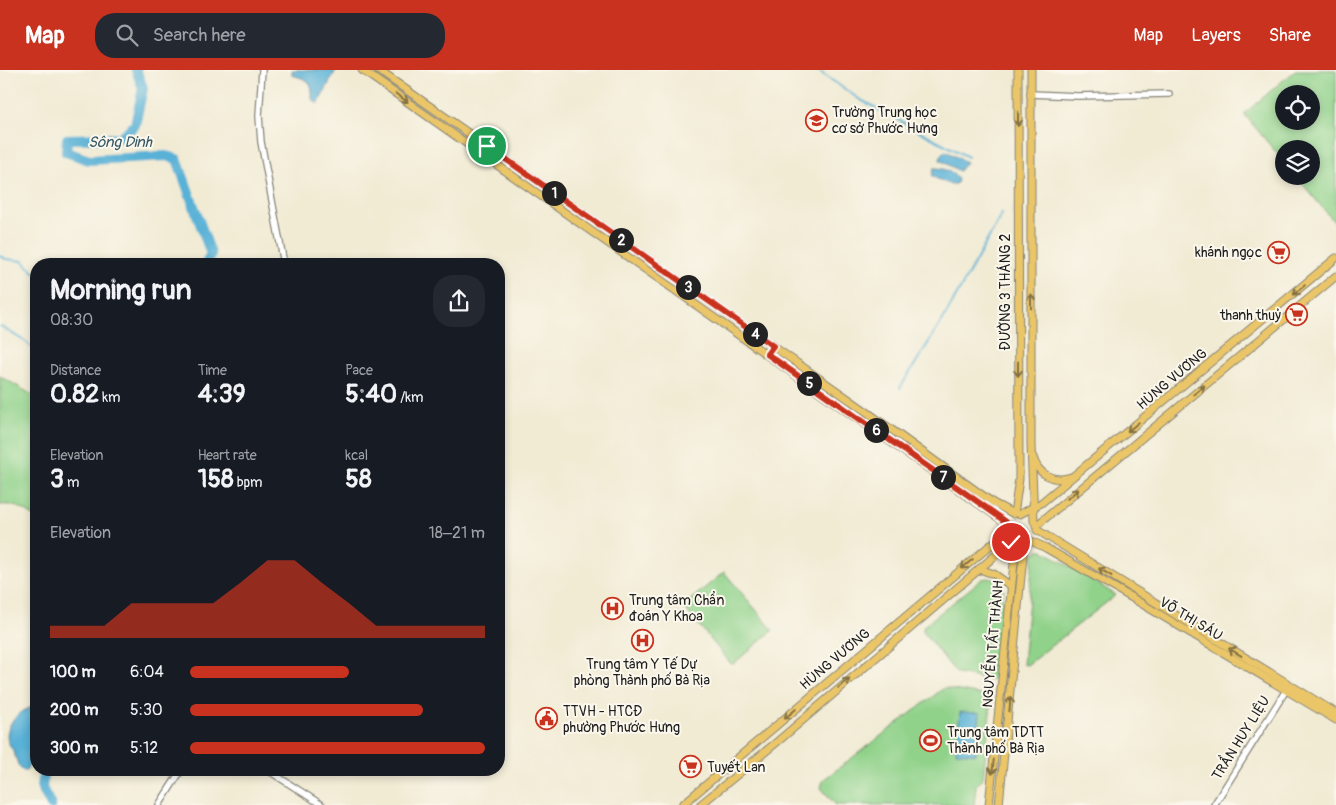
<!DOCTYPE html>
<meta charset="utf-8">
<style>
body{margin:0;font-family:Pangolin,sans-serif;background:#242831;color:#f1f3f6;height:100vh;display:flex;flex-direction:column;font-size:19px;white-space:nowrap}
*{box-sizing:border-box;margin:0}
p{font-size:16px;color:#9ea1a6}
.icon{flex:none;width:28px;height:28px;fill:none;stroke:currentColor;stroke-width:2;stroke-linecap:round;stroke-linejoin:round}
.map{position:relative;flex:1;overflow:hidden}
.details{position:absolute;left:30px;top:188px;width:475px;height:518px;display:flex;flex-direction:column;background:#171b24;border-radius:20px;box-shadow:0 2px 8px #0003}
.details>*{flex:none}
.buttons{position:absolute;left:1275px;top:15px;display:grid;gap:10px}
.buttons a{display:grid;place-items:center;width:45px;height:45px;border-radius:50%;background:#171b24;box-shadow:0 2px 8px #0003;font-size:25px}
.pin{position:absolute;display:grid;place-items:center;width:42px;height:42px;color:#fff;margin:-21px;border:2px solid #fff;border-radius:50%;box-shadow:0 1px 5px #0007}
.km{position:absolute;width:25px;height:25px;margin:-12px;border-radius:50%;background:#222;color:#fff;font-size:14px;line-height:25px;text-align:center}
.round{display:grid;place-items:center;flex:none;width:52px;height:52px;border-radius:20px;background:#242831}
.headline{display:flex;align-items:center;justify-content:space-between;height:85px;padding:0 20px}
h1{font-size:28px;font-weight:700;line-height:38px}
.figures{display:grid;grid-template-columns:repeat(3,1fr);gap:8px;height:85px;padding:5px 20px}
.figures div{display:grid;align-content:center}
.figures b{font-size:25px;font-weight:700}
.figures small{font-size:14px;font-weight:400}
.figures p{font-size:14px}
.chart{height:140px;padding:10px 20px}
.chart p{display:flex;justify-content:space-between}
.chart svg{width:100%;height:90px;margin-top:5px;fill:#c8321e;opacity:.7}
ul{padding:0 20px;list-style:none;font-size:16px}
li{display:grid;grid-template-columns:80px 60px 1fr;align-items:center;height:38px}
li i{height:12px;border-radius:6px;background:#c8321e}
header{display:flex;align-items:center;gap:30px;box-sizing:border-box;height:70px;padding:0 25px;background:#c8321e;color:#fff}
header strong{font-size:24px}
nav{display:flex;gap:28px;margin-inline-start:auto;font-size:18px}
.search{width:350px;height:45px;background:#242831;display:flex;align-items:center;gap:12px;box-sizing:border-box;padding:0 18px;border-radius:20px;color:#9ea1a6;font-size:19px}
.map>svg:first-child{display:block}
.green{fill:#90d28a;stroke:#567753;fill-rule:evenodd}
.water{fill:#59b1d6;stroke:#3a6679}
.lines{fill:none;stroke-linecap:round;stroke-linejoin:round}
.stream{stroke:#59b1d6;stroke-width:2}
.river{stroke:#59b1d6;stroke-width:10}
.minor-casing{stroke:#868478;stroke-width:8}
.major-casing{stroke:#868478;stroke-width:9}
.minor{stroke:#fff;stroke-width:5.5}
.major{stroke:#ebc669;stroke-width:7}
.oneway{stroke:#847142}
.route-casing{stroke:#fff;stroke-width:10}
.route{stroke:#c8321e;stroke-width:6}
.labels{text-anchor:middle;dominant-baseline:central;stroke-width:4;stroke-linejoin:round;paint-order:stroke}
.poi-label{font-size:14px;fill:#1c1c1c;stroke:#fbf7ec;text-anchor:start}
.street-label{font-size:14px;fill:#1c1c1c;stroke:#fbf7ec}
.water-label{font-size:15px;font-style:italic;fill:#345866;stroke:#fbf7ec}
</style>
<header>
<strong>Map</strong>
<div class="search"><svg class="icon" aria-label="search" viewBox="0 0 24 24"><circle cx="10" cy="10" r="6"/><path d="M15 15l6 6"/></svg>Search here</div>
<nav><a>Map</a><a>Layers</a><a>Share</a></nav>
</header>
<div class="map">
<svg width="1336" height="735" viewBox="0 0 1336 735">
<rect width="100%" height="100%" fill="#fbf7ec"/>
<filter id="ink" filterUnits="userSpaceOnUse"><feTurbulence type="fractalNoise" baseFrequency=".02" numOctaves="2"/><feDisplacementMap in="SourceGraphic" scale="10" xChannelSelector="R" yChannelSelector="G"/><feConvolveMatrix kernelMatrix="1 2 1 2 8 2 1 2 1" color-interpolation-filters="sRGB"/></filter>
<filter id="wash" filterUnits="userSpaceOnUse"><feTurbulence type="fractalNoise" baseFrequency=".0096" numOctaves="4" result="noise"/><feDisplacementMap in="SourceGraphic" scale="20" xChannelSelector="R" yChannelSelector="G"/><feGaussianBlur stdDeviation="1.12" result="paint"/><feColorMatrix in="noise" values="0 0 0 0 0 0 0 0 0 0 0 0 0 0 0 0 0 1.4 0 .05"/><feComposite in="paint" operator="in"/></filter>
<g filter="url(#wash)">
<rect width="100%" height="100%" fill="#f1ebd4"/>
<g class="green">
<path d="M1295,0H1336V154L1296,106H1311V79H1284V92L1244,44ZM1284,24H1311V51H1284Z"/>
<path d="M0,306L36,327V448C25,440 14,433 0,435Z"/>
<path d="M1038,480H1043L1116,525L1027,595L1023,594L1033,486Z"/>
<path d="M724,502L773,560L732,595L683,536Z"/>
<path d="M988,508C997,509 1000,513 1004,520L996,607L991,610L957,604L923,562V559L924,556L982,509Z"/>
<path d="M944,618L987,626L991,633L983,708L976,715L974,735H836L821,718L823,710Z"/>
</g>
<g class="water">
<path d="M292,0H336L318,34L312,29C313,10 308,10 292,5Z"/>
<path d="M946,81L966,92L959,101L940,90L942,83Z"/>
<path d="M934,98C943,98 954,101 958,110L957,113L951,115L933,107L932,106Z"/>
<path d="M36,636V670L33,675L28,698L24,701C17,697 18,693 15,686C14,680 10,677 8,672C3,654 21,639 36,636Z"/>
<path d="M960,642L980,643L976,684L956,682Z"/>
</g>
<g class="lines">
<g class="stream">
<path d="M817,0L859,29L968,87"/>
<path d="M0,186L6,189L23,191L36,204"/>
<path d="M0,256L26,272L36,281"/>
<path d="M900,318L944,248L1002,144"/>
</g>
<g class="river">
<path d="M136,0L143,18L135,55L119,68L67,69L66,82L89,90L166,86L177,89L211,184L206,194"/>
<path d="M44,699L42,718L51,735"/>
</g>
</g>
</g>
<g filter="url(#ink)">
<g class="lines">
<defs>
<g id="minor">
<path d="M262,0L259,46L261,72L284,194"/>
<path d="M1030,24L1078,26L1169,24"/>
<path d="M266,699L322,735"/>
<path d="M159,735L182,699"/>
<path d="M1214,735L1288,617"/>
</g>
<g id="major">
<path d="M362,0L1006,453"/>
<path d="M378,0L867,342L993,433L1014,444L1019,409L1018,0"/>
<path d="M1031,0V375L1034,451"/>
<path d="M1033,387C1037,404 1054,413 1071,407"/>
<path d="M1020,444L1041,433L1336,188"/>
<path d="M1036,456L1336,206"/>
<path d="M1037,460L1336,643"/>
<path d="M1031,471L1046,478L1134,529L1336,650"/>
<path d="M979,499L994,504L1011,516"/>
<path d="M682,735L1005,463"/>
<path d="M700,735L777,672L1011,472"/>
<path d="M989,735L1016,474"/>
<path d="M999,735L1024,475"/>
</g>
</defs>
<use href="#minor" class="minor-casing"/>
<use href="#major" class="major-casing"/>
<use href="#minor" class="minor"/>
<use href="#major" class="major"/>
</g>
<defs><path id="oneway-shaft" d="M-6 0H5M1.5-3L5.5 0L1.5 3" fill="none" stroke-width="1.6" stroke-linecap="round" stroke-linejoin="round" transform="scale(1.25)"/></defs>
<g class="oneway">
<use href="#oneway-shaft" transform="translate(402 28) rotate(35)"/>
<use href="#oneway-shaft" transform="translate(1018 49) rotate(90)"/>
<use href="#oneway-shaft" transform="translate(1299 220) rotate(140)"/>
<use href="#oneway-shaft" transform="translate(1031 231) rotate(-90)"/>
<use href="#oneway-shaft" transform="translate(1018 299) rotate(90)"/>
<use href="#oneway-shaft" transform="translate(1199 320) rotate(-40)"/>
<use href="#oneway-shaft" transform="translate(1133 357) rotate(141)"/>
<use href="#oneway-shaft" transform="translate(1073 424) rotate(-40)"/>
<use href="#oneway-shaft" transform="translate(967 494) rotate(140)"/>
<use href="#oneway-shaft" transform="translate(1105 502) rotate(-149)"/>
<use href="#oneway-shaft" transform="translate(1235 582) rotate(-149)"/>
<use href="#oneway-shaft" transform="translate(844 613) rotate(-40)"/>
<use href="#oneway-shaft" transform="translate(1010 634) rotate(-85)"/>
<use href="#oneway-shaft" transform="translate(790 644) rotate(140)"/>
<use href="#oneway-shaft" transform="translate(993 697) rotate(96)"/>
</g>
</g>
<g class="lines" filter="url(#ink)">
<defs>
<path id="route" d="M487,76L773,276L767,284L998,446L1006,452L1005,463L1011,472"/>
</defs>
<use href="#route" class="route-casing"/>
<use href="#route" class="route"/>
</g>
<defs>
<symbol id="school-ring" viewBox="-11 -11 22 22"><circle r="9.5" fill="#fbf7ec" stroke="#c8321e" stroke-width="1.5"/><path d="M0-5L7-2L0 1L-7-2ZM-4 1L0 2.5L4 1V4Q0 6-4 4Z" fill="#c8321e"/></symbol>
<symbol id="supermarket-ring" viewBox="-11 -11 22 22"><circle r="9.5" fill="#fbf7ec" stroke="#c8321e" stroke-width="1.5"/><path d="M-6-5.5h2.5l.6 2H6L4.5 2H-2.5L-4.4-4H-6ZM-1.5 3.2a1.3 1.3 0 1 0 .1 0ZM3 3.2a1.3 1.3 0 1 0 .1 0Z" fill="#c8321e"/></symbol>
<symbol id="hospital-ring" viewBox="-11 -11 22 22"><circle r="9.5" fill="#fbf7ec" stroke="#c8321e" stroke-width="1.5"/><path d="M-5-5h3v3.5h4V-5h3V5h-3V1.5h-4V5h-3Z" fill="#c8321e"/></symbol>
<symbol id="civic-ring" viewBox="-11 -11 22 22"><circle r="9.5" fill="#fbf7ec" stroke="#c8321e" stroke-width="1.5"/><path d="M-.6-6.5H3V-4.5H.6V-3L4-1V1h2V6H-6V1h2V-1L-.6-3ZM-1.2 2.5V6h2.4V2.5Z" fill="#c8321e"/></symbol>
<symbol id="stadium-ring" viewBox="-11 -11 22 22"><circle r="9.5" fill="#fbf7ec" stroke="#c8321e" stroke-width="1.5"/><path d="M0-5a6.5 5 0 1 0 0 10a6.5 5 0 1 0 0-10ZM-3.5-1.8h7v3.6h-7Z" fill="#c8321e"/></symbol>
</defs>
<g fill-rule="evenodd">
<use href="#school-ring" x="804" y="38" width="25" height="25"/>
<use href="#supermarket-ring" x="1266" y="170" width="25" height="25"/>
<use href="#supermarket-ring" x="1284" y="232" width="25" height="25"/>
<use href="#hospital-ring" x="600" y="526" width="25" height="25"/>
<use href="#hospital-ring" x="630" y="558" width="25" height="25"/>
<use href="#civic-ring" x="534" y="636" width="25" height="25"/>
<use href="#stadium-ring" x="918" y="658" width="25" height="25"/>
<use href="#supermarket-ring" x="678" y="684" width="25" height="25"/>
</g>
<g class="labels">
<g class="poi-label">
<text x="832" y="42">Trường Trung học<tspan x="832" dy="16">cơ sở Phước Hưng</tspan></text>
<text x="1262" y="182" text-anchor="end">khánh ngọc</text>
<text x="1281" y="245" text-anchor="end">thanh thuỷ</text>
<text x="629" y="530">Trung tâm Chẩn<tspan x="629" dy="16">đoán Y Khoa</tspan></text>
<text x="642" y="594" text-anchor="middle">Trung tâm Y Tế Dự<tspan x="642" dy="16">phòng Thành phố Bà Rịa</tspan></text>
<text x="563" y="641">TTVH - HTCĐ<tspan x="563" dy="16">phường Phước Hưng</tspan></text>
<text x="947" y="662">Trung tâm TDTT<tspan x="947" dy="16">Thành phố Bà Rịa</tspan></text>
<text x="707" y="697">Tuyết Lan</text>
</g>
<g class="street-label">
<text transform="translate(1005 222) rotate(-90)">ĐƯỜNG 3 THÁNG 2</text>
<text transform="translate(1172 309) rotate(-40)">HÙNG VƯƠNG</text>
<text transform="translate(1191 549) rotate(31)">VÕ THỊ SÁU</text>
<text transform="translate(993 574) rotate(-85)">NGUYỄN TẤT THÀNH</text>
<text transform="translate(835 589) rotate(-40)">HÙNG VƯƠNG</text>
<text transform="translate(1241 668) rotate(-58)">TRẦN HUY LIỆU</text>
</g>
<g class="water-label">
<text x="120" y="72">Sông Dinh</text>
</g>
</g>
</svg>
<div class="buttons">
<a><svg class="icon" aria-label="locate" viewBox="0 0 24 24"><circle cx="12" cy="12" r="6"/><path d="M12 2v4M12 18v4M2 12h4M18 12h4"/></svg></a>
<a><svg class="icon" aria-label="layers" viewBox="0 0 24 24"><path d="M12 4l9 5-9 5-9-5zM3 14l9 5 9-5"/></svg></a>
</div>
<div class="pin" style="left:487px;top:76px;background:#1e9e55"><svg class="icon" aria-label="arrive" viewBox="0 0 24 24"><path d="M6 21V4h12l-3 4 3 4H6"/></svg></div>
<div class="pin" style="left:1011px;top:472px;background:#d93025"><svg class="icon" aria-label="check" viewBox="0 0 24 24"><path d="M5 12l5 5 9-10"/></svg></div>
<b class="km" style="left:554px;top:123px">1</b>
<b class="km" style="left:621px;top:170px">2</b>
<b class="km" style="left:688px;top:217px">3</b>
<b class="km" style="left:755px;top:264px">4</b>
<b class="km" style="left:809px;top:313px">5</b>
<b class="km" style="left:876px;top:360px">6</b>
<b class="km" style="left:943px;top:407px">7</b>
<section class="details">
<div class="headline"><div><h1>Morning run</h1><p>08:30</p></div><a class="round"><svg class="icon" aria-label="share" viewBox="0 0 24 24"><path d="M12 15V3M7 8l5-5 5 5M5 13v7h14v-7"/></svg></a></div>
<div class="figures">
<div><p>Distance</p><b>0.82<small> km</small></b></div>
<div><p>Time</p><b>4:39</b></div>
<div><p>Pace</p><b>5:40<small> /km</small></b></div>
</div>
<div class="figures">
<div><p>Elevation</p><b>3<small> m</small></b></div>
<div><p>Heart rate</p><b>158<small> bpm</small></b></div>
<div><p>kcal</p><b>58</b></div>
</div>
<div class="chart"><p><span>Elevation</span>18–21 m</p>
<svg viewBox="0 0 160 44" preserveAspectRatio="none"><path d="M0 44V38L10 38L20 38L30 27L40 27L50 27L60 27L70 17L80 6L90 6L100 17L110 27L120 38L130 38L140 38L150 38L160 38V44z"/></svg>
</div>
<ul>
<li><b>100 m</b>6:04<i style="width:54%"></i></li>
<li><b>200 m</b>5:30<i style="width:79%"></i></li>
<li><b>300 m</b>5:12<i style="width:100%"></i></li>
</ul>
</section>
</div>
